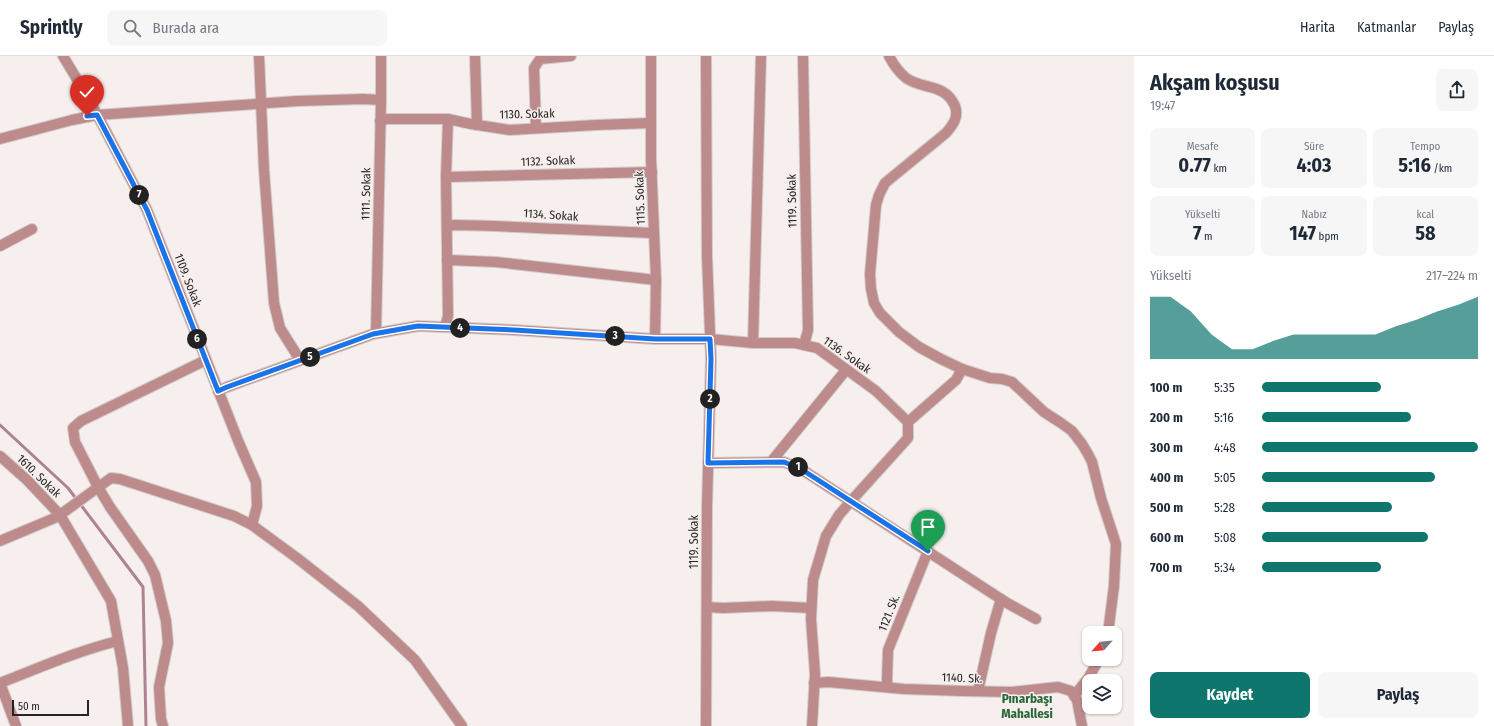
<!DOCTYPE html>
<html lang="tr">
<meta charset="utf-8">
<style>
body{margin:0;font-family:"Fira Sans Condensed",sans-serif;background:#f6f6f7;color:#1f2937;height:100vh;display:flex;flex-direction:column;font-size:15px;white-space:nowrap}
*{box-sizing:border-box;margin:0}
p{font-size:13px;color:#747a83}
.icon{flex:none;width:22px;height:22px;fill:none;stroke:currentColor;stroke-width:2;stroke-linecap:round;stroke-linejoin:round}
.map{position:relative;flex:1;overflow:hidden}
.side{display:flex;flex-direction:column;background:#fff;width:360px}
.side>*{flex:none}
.needle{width:26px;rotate:243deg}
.tools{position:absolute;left:1082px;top:570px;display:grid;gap:8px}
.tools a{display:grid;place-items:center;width:40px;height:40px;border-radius:8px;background:#fff;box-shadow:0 1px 3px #0004;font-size:20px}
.scale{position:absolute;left:12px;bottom:10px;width:77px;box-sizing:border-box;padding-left:4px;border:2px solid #272524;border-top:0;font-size:11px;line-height:14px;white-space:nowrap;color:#272524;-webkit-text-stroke:3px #f6efed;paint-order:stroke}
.pin{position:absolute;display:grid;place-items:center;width:34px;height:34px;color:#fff;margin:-41px -17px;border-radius:50% 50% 50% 0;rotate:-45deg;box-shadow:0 0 4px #0007}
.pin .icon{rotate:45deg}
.km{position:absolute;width:20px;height:20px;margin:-10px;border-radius:50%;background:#222;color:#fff;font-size:11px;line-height:20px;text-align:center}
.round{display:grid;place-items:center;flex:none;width:42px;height:42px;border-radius:8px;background:#f6f6f7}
.headline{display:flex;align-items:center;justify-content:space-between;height:68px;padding:0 16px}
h1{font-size:22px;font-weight:700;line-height:30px}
.metrics{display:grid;grid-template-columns:repeat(3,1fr);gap:6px;height:68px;padding:4px 16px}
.metrics div{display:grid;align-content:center;border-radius:8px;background:#f6f6f7;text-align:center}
.metrics b{font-size:20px;font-weight:700}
.metrics small{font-size:11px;font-weight:400}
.metrics p{font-size:11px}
.chart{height:112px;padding:8px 16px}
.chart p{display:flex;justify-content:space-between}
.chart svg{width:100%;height:72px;margin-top:4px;fill:#0f766e;opacity:.7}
.cta{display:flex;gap:8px;margin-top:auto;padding:8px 16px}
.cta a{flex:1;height:46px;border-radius:8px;background:#0f766e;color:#fff;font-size:16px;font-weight:700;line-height:46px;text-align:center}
.cta a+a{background:#f6f6f7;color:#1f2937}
ul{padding:0 16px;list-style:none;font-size:13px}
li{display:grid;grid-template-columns:64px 48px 1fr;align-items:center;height:30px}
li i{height:10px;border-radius:5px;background:#0f766e}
header{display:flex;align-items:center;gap:24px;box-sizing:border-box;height:56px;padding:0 20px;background:#fff;border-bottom:1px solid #e0e1e3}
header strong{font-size:19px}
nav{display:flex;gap:22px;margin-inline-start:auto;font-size:14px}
.search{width:280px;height:36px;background:#f6f6f7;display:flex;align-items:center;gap:10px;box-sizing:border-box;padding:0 14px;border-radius:8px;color:#747a83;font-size:15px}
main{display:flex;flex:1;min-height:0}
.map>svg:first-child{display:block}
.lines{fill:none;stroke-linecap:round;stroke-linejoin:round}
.stream{stroke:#ad8391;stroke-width:3}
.minor-casing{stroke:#d1cbc9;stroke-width:12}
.minor{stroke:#bd8b8c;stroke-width:10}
.route-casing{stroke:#fff;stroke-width:8}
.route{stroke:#1a73e8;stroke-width:5}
.labels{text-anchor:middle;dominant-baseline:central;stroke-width:3;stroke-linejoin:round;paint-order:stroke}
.street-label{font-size:12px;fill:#272524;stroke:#f6efed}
.neighbourhood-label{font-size:13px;font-weight:bold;fill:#276737;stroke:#f6efed}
</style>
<header>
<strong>Sprintly</strong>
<div class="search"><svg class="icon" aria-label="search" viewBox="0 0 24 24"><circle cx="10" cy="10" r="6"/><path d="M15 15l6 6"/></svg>Burada ara</div>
<nav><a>Harita</a><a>Katmanlar</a><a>Paylaş</a></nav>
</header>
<main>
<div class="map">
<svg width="1134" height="670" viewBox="0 0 1134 670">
<rect width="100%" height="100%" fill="#f6efed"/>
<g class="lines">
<path class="stream" d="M0,369L68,432L143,531L146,670"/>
<defs>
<g id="minor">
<path d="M63,0L90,45L147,154L239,387L256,426L257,450L252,469"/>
<path d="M259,0L264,114L274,247L280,272L300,304"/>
<path d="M475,0L477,69"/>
<path d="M651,0V102L656,224L655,283"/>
<path d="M706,0L707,200L711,303L707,451L706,670"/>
<path d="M803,0L808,274L804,289"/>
<path d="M889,0C893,8 899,16 906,22C923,34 945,27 955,50C959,61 953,69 946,77L885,127L879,139L876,149L870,218L871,233L874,247L880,257L899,276L919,291L941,303L962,313L990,322L1002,323L1012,326L1044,356L1061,367L1072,375L1082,388L1088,398L1092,406L1101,442L1116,488L1114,530L1108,577"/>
<path d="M380,65L387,63H448L471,68L510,74L596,69L651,67"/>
<path d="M536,72L534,12L540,3L571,0"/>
<path d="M0,83L72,64L97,59L298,45L363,43L381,44"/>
<path d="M446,121L652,116"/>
<path d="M447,171L453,169C520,170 587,175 654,177"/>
<path d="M0,190L32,173"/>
<path d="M447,204L496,206L656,224"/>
<path d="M445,271L448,260L446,121L448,63"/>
<path d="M376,277L381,44V0"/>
<path d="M753,287L761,0"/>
<path d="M218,335L227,331L373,278L418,270L514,274L655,283H710L753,287H795L817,292L876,335L908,366"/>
<path d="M0,400L27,424L60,459L111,545L123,612L128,670"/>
<path d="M771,406L846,314"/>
<path d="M708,407L784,406L801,413L1007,547L1036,563"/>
<path d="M0,485L57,461L111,422L120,423L234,460L252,469L297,502L358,550L415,604L462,670"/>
<path d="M707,551L723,552L772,550L811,552"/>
<path d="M0,627C39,612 77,595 118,585"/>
<path d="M0,627L16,670"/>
<path d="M814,627L828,626L904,633L963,635L1012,636L1058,631L1071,635L1077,644L1082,670"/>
<path d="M888,631L887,624L888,594L928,495"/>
<path d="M978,635L991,577L1001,543"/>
<path d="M1074,640L1089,621L1099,603"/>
<path d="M163,670L161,663L159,631L168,587L166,565L155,519L148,505L110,451L98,431L75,386L73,372L81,365L206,304"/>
<path d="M812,670L815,618L811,563L813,524L826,480L839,459L851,445L908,382V366L956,324L962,313"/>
</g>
</defs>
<use href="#minor" class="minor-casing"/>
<use href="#minor" class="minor"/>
</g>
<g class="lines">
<defs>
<path id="route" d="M87,60L97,59L147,154L218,335L227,331L373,278L418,270L514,274L655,283H710L711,303L708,407L784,406L801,413L928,495"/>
</defs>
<use href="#route" class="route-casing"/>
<use href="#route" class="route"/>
</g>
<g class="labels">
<g class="street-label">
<text transform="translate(527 58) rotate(-1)">1130. Sokak</text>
<text transform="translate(548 105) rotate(-2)">1132. Sokak</text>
<text transform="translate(366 138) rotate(-89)">1111. Sokak</text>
<text transform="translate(640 142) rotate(-92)">1115. Sokak</text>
<text transform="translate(792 145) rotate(-91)">1119. Sokak</text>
<text transform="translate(551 159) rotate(4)">1134. Sokak</text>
<text transform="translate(188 224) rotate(69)">1109. Sokak</text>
<text transform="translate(847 299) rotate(35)">1136. Sokak</text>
<text transform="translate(39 420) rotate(44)">1610. Sokak</text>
<text transform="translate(694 486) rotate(-90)">1119. Sokak</text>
<text transform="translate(889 557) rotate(-68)">1121. Sk.</text>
<text transform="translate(962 622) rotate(2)">1140. Sk.</text>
</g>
<g class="neighbourhood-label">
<text x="1027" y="642">Pınarbaşı<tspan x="1027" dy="15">Mahallesi</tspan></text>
</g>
</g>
</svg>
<div class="tools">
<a><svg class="needle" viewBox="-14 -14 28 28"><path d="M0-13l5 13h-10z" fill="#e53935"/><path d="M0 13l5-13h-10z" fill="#747a83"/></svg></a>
<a><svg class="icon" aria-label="layers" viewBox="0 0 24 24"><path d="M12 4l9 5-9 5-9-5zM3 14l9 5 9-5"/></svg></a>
</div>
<div class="scale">50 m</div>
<div class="pin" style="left:928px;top:495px;background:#1e9e55"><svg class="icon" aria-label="arrive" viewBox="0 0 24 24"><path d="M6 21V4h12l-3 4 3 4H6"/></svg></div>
<div class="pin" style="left:87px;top:60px;background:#d93025"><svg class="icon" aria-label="check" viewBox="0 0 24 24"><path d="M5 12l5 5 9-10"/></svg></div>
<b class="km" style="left:798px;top:411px">1</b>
<b class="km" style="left:710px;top:343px">2</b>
<b class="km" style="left:615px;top:280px">3</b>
<b class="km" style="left:460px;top:272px">4</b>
<b class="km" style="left:310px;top:301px">5</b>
<b class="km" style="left:197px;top:283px">6</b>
<b class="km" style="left:139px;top:139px">7</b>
</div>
<section class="side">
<div class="headline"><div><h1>Akşam koşusu</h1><p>19:47</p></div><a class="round"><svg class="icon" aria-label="share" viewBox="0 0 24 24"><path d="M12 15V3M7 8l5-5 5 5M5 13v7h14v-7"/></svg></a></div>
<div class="metrics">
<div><p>Mesafe</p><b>0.77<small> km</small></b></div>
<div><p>Süre</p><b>4:03</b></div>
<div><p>Tempo</p><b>5:16<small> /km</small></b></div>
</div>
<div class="metrics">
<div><p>Yükselti</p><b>7<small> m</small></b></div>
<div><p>Nabız</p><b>147<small> bpm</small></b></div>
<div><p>kcal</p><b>58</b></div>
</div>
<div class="chart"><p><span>Yükselti</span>217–224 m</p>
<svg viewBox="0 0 160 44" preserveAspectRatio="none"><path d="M0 44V6L10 6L20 15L30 29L40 38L50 38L60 33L70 29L80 29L90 29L100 29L110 29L120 24L130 20L140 15L150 11L160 6V44z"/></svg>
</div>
<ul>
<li><b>100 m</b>5:35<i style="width:55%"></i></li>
<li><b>200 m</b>5:16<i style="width:69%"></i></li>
<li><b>300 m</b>4:48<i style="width:100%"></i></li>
<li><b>400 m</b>5:05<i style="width:80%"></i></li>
<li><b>500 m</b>5:28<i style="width:60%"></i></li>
<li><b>600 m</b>5:08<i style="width:77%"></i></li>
<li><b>700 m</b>5:34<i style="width:55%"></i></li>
</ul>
<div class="cta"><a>Kaydet</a><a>Paylaş</a></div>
</section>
</main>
